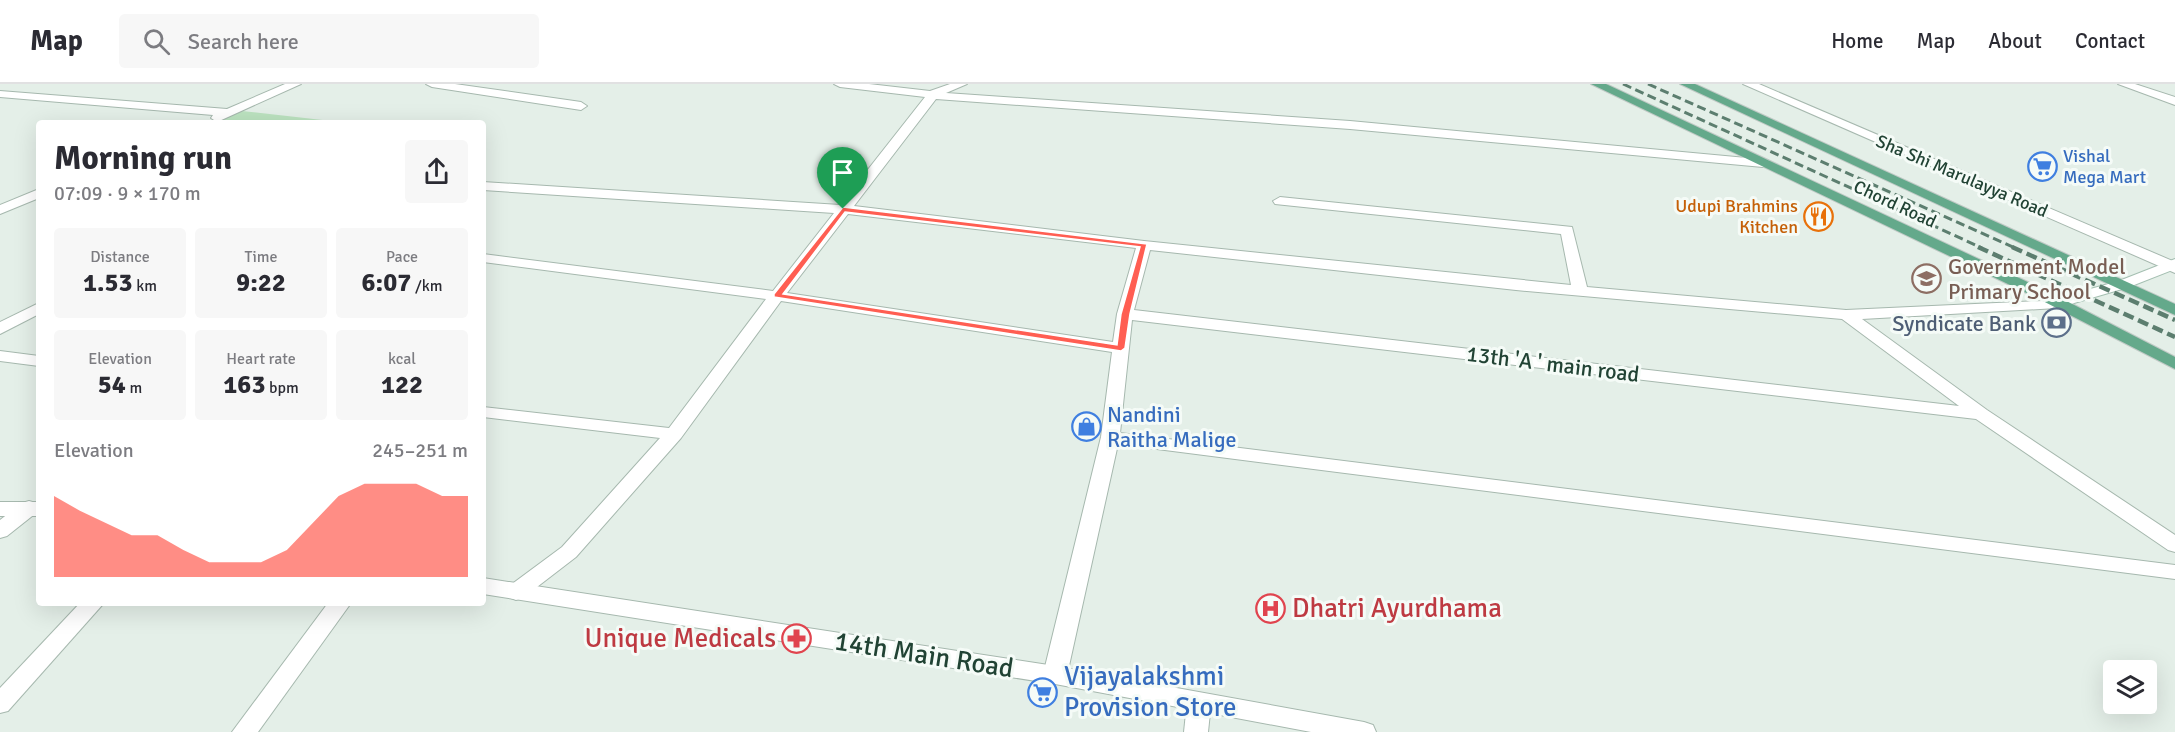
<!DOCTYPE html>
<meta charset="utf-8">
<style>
body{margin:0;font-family:Signika,sans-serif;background:#f7f7f7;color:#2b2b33;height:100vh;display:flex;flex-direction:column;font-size:22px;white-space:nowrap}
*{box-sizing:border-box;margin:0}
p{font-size:20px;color:#7c7c81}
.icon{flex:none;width:33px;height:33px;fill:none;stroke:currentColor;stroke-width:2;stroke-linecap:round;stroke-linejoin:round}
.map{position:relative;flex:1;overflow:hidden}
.side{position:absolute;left:36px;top:36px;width:450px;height:486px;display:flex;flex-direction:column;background:#fff;border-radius:6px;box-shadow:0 6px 24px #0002}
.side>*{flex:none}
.fabs{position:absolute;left:2103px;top:576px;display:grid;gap:12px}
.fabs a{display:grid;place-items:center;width:54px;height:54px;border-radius:6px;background:#fff;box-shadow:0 6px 24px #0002;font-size:30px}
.pin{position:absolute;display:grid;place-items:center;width:51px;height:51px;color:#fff;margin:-62px -26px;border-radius:50% 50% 50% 0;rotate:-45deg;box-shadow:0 0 6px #0007}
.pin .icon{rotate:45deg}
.round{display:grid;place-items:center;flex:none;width:63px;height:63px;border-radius:6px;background:#f7f7f7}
.headline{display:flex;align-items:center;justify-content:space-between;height:102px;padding:0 18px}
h1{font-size:33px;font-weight:700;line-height:45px}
.stats{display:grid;grid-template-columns:repeat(3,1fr);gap:9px;height:102px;padding:6px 18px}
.stats div{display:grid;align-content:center;border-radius:6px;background:#f7f7f7;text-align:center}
.stats b{font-size:26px;font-weight:700}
.stats small{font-size:16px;font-weight:400}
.stats p{font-size:16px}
.chart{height:168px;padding:12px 18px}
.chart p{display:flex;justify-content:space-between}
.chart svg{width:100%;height:108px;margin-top:6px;fill:#ff5e52;opacity:.7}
header{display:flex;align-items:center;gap:36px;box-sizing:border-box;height:84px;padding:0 30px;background:#fff;border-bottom:2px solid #e1e1e2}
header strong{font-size:28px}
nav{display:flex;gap:33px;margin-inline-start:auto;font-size:21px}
.search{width:420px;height:54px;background:#f7f7f7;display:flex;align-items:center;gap:15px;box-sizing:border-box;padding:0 21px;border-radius:6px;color:#7c7c81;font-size:22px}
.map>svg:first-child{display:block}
.green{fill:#bbe2bf}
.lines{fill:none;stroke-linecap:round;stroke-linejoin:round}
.minor-casing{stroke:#a6b8ae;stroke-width:2}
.tertiary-casing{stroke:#a6b8ae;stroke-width:2}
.secondary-casing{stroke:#a4bfb1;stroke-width:2}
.primary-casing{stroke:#c1cac6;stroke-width:2}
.minor{fill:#fff;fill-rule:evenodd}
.tertiary{fill:#fff;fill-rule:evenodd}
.secondary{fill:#fff;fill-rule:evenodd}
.primary{fill:#64a98b;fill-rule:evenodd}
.rail-far1{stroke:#5c7e6f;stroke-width:3;stroke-dasharray:9 4.5;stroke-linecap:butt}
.rail{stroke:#5c7e6f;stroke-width:4.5;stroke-dasharray:11 5;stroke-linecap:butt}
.route{fill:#ff5e52;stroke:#fff;stroke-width:1.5;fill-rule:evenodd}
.labels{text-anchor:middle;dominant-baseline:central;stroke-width:6;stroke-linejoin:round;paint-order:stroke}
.far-shop-label{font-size:18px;fill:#366cbe;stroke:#f5fbf7;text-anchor:start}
.far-street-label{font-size:18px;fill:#214334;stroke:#f5fbf7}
.far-food-label{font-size:18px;fill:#c56008;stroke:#f5fbf7;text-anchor:end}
.education-label{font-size:22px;fill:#785e54;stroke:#f5fbf7;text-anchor:start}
.service-label{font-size:22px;fill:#4e5e75;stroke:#f5fbf7;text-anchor:end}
.street-label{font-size:22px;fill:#214334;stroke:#f5fbf7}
.shop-label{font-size:22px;fill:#366cbe;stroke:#f5fbf7;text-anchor:start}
.near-health-label{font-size:27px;fill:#be3a42;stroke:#f5fbf7;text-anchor:start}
.near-street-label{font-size:27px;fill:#214334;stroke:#f5fbf7}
.near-shop-label{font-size:27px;fill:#366cbe;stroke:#f5fbf7;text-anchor:start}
</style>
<header>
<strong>Map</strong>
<div class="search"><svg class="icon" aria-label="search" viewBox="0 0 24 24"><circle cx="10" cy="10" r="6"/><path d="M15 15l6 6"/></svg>Search here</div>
<nav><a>Home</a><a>Map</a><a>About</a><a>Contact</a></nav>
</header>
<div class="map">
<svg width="2175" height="648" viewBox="0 0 2175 648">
<rect width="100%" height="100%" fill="#e4efe8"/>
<path class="green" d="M233,26L349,39H205Z"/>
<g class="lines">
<defs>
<g id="minor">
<path d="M285,0H301L217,38L211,34L213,31L0,13V7L227,25Z"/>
<path d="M426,0H455L581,18L587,22L581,26L432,3Z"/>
<path d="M834,0H869L930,7L950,0H967L946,9L1350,37L1768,76L1770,79L1763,83L1350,45L936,15L854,122L1144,157L1571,201L1561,150L1275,120L1273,117L1280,113L1572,143L1587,203L1846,226L2063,216L2065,219L2063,222L2057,224L1862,235L1987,326L2175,451V468L2168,466L1976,335L1132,236L1120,349L2175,481V495L1118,360L1067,591L1063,597L1055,600L1047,597L1043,591L1101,353L1112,268L781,217L681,354L576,473L524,513L516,516L508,513L505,508L508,503L562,463L660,354L483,333V323L669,344L766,215L483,178V170L773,207L834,129L483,106V98L840,121L925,13L840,3ZM848,130L1136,164L1117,230L1113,258L787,209ZM1150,166L1516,206L1842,235L1959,322L1134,226Z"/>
<path d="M2118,0H2135L2175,13V21Z"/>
<path d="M39,105V114L0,130V121Z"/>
<path d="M39,219V230L0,250V238Z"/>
<path d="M0,267L39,272V282L0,277Z"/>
<path d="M29,417L36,419L39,424L36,429L7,452L0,454V436L22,419Z"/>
<path d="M80,519H104L8,627L0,629V604Z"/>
<path d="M328,519H351L258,648H232Z"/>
<path d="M1199,610L1207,612L1211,619L1208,648H1184L1187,619L1191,612Z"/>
</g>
<g id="tertiary">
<path d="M1743,0H1759L2175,178V189Z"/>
<rect x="0" y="418" width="39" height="14"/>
<path d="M483,494L1055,582L1364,638L1373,641L1376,648H1311L1055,600L483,510Z"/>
</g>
<path id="secondary" d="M2175,175V185L2129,203L2057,224L2049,219L2051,216L2119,197Z"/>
<g id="primary">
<path d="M1591,0H1606L2049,208L2175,273V285L2037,214Z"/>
<path d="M1680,0H1695L2175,220V231Z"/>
</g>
</defs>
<use href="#minor" class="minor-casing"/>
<use href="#tertiary" class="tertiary-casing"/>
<use href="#secondary" class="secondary-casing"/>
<use href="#primary" class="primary-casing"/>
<use href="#minor" class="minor"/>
<use href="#tertiary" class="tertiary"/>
<use href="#secondary" class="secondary"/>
<use href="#primary" class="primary"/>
<g class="rail-far1">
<path d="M1623,0L1982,164"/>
<path d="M1648,0L2015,164"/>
</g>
<g class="rail">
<path d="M1978,163L2175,253"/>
<path d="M2012,163L2175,236"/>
</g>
</g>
<path class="route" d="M843,123L1147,160L1130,230L1125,264L1121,267L774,213V210ZM845,128L1140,163L1121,230L1117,261L783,210Z"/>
<defs>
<symbol id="supermarket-ring" viewBox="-11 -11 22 22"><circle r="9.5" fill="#f5fbf7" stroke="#3f7fe0" stroke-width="1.5"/><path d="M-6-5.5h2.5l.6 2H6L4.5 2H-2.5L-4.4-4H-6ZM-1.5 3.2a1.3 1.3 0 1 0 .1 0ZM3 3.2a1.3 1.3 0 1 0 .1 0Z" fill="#3f7fe0"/></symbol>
<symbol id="restaurant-ring" viewBox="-11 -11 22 22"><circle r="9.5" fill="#f5fbf7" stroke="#e8710a" stroke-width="1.5"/><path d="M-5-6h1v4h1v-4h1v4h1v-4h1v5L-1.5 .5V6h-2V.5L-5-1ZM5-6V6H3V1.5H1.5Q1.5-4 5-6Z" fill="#e8710a"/></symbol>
<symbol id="school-ring" viewBox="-11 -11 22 22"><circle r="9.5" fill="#f5fbf7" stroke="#8d6e63" stroke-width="1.5"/><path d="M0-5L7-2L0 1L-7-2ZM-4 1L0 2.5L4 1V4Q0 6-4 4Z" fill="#8d6e63"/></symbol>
<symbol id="bank-ring" viewBox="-11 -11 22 22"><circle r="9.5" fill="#f5fbf7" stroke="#5c6f8a" stroke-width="1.5"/><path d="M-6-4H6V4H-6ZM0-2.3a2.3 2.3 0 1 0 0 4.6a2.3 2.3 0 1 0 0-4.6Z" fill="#5c6f8a"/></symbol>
<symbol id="shop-ring" viewBox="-11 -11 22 22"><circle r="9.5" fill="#f5fbf7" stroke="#3f7fe0" stroke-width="1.5"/><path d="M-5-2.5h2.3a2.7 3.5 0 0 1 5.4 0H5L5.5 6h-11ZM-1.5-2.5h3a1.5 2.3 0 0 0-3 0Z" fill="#3f7fe0"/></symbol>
<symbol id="hospital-ring" viewBox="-11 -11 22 22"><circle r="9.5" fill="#f5fbf7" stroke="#e0444e" stroke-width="1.5"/><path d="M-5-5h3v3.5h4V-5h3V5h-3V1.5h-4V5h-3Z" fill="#e0444e"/></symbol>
<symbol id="pharmacy-ring" viewBox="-11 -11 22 22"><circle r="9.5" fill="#f5fbf7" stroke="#e0444e" stroke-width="1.5"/><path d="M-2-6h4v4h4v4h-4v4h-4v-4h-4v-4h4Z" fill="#e0444e"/></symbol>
</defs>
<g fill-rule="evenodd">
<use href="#supermarket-ring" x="2026" y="66" width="33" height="33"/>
<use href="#restaurant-ring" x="1802" y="116" width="33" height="33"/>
<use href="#school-ring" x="1910" y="178" width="33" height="33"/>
<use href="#bank-ring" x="2040" y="222" width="33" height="33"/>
<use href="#shop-ring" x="1070" y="326" width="33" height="33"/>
<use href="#hospital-ring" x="1254" y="508" width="33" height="33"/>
<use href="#pharmacy-ring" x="780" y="538" width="33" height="33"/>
<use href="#supermarket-ring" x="1026" y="592" width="33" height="33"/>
</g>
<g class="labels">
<g class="far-shop-label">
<text x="2063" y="72">Vishal<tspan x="2063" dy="21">Mega Mart</tspan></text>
</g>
<g class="far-street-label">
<text transform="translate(1962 92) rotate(23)">Sha Shi Marulayya Road</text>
<text transform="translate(1895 120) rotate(25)">Chord Road</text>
</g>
<g class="far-food-label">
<text x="1798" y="122">Udupi Brahmins<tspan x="1798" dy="21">Kitchen</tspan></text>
</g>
<g class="education-label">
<text x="1948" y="182">Government Model<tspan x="1948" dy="25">Primary School</tspan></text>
</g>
<g class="service-label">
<text x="2036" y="239">Syndicate Bank</text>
</g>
<g class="street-label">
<text transform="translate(1553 280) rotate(7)">13th 'A ' main road</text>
</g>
<g class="shop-label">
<text x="1107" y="330">Nandini<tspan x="1107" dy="25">Raitha Malige</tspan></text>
</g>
<g class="near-health-label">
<text x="1292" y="524">Dhatri Ayurdhama</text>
<text x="776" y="554" text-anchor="end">Unique Medicals</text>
</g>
<g class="near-street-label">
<text transform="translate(924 571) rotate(9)">14th Main Road</text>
</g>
<g class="near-shop-label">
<text x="1064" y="592">Vijayalakshmi<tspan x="1064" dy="31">Provision Store</tspan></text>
</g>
</g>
</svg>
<div class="fabs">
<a><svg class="icon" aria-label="layers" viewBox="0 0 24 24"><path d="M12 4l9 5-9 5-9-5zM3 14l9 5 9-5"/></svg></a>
</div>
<div class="pin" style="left:843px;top:125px;background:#1e9e55"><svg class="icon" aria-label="arrive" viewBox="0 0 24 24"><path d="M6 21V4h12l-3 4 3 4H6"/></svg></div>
<section class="side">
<div class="headline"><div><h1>Morning run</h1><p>07:09 · 9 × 170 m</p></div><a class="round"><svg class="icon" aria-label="share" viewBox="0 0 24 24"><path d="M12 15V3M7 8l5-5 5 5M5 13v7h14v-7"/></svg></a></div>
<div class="stats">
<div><p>Distance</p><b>1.53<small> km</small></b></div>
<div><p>Time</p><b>9:22</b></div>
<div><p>Pace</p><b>6:07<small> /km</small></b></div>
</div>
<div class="stats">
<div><p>Elevation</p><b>54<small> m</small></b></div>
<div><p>Heart rate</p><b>163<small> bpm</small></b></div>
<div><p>kcal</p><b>122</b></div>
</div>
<div class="chart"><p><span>Elevation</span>245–251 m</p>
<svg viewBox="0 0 160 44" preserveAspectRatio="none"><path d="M0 44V11L10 17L20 22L30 27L40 27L50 33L60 38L70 38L80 38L90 33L100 22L110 11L120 6L130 6L140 6L150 11L160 11V44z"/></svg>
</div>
</section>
</div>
